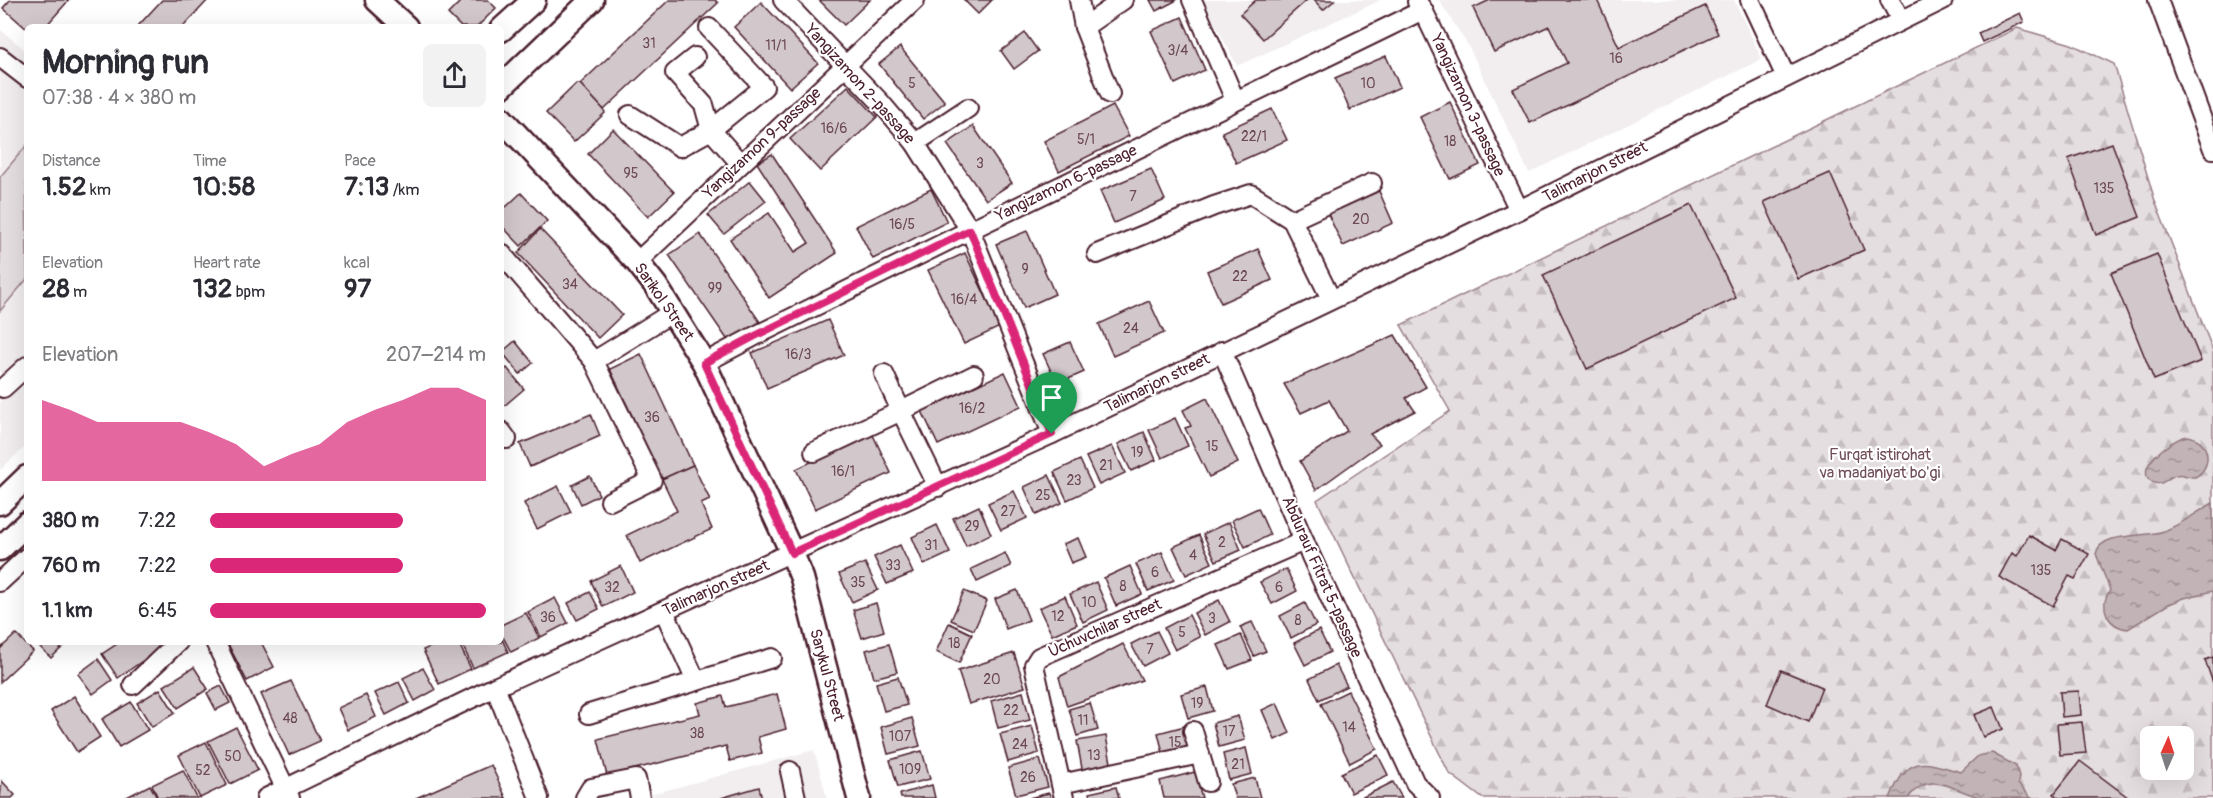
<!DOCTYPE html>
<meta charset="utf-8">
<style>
body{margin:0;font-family:Pangolin,sans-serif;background:#f2f2f3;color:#2b2b33;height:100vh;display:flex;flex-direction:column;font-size:22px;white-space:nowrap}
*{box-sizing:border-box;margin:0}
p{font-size:20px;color:#7c7c81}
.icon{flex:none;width:33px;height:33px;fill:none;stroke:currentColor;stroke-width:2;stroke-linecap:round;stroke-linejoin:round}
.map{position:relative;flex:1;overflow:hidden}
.details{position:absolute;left:24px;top:24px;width:480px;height:621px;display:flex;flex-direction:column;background:#fff;border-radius:9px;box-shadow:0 6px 24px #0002}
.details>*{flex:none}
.needle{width:39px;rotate:3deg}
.controls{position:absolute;left:2140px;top:726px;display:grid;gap:12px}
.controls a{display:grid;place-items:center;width:54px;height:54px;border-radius:9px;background:#fff;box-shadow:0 6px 24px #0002;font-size:30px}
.pin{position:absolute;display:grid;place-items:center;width:51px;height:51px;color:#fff;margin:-62px -26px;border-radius:50% 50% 50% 0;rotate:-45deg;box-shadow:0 0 6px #0007}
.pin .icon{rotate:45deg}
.round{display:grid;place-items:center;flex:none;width:63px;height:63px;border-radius:9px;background:#f2f2f3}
.head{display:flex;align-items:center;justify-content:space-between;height:102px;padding:0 18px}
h1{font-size:33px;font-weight:700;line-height:45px}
.metrics{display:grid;grid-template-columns:repeat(3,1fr);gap:9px;height:102px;padding:6px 18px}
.metrics div{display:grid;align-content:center}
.metrics b{font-size:26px;font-weight:700}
.metrics small{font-size:16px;font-weight:400}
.metrics p{font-size:16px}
.chart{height:168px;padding:12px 18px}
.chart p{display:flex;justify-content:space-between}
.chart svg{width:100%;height:108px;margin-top:6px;fill:#db2777;opacity:.7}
ul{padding:0 18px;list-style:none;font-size:20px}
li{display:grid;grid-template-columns:96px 72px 1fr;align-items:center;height:45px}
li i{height:15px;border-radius:8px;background:#db2777}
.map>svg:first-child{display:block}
.built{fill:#f2eeef}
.forest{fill:url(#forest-firs);stroke:#987e86;stroke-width:1.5;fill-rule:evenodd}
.pitch{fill:#e5dee0;stroke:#987e86;stroke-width:1.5}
.water{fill:url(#water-ripples);stroke:#91787e;stroke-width:1.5}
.building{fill:#d2c7cb;stroke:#4a1f2b;stroke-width:1.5}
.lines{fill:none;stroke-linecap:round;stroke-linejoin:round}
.minor-casing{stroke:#4a1f2b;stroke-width:22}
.major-casing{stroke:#4a1f2b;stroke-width:27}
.minor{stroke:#fff;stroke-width:18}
.major{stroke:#fff;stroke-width:22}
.route-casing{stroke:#fff;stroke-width:12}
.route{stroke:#db2777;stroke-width:8}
.labels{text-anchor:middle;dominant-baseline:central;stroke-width:4.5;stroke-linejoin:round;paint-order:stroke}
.number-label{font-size:14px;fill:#6c4953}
.street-label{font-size:16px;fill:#4a1f2b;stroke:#fff}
.park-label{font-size:16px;fill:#714f58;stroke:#fff}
</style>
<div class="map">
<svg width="2213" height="798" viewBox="0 0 2213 798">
<defs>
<pattern id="forest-firs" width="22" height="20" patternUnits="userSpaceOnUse" patternTransform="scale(1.5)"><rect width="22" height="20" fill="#e5dee0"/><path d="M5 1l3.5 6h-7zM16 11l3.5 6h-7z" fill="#c6bec0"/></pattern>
<pattern id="water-ripples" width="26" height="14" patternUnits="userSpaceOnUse" patternTransform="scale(1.5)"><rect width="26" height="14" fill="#c1b3b6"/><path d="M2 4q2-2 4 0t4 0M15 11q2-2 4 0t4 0" fill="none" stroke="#9f9194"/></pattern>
</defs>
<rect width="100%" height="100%" fill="#fff"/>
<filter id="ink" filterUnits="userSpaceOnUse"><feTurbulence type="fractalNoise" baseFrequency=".0167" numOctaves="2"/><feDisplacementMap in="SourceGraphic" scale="12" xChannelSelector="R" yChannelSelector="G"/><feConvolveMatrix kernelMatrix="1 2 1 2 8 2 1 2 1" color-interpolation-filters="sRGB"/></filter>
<g filter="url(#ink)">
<g class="built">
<path d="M1203,0H1381L1237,66Z"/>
<path d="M1439,0H1734L1762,59L1529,173L1469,47Z"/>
<path d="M0,29L27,52V445L0,470Z"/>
<path d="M814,750L827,798H653L652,794Z"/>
</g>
<path class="forest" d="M2017,28L2071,44L2114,64L2155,201L2213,351V798H1482L1449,773L1317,500L1450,411L1401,325ZM2151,736H2184V770H2151Z"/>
<path class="pitch" d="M26,146L27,279L0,311V177Z"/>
<g class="water">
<path d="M2188,436C2211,440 2213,468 2195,477C2188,478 2183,473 2176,475C2169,476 2163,486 2155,483C2128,472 2171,438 2188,436Z"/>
<path d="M2213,503V591L2184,598L2167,605L2128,629C2108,627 2098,607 2110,590L2096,554C2100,531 2146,538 2164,531C2181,525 2197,512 2213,503Z"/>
<path d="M1992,753L2016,766L2019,776L2018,784L2031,798C2016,798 1999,798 1984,798C1955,793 1932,767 1908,798H1890C1908,755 1921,760 1961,772L1978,756Z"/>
</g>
<g class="building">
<path d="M10,0H69L45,27H27V29L3,8Z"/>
<path d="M162,0H208L183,27H137Z"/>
<path d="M462,0H488L496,8L477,27H461L448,14Z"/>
<path d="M669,0H715L718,3L604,110L580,84Z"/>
<path d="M819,0H870L844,25Z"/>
<path d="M964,0H992L978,14Z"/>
<path d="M1150,0H1177L1156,11Z"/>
<path d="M1256,0H1307L1263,39L1240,14Z"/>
<path d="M1314,0H1335L1323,10Z"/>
<path d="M1490,0H1597L1619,47L1705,6L1718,34L1530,123L1513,89L1567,63L1549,26L1494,52L1473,8Z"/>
<path d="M761,2L818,63L790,88L734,27Z"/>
<path d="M2020,13L2024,22L1982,42L1978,33Z"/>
<path d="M1182,17L1205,70L1175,84L1151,31Z"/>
<path d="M1025,33L1038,51L1014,69L1001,51Z"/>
<path d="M900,47L945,102L923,119L879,64Z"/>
<path d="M1386,56L1400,87L1350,110L1335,78Z"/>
<path d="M576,84H580L604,110L605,113L574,142L546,113Z"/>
<path d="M848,86L877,117L820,171L790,139Z"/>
<path d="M1450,102L1480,165L1450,179L1420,117Z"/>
<path d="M1113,106L1129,136L1059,171L1044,141Z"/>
<path d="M1272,109L1287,140L1236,163L1222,132Z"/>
<path d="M973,126L1012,183L986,200L947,144Z"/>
<path d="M613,129L674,192L648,217L588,154Z"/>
<path d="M2112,143L2140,217L2096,235L2068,159Z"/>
<path d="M772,154L837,253L769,298L730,239L769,213L795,252L809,243L757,163Z"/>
<path d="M1151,169L1165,200L1114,223L1100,191Z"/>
<path d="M1830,173L1864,250L1798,279L1764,202Z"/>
<path d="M750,181L766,201L724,234L708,215Z"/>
<path d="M931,189L947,222L873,259L856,226Z"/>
<path d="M1379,191L1393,223L1343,246L1328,214Z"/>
<path d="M521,193L547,221L521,246L501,225V202L506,207Z"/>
<path d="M1691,205L1736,298L1587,369L1543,275Z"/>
<path d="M540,229L622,315L598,338L518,253Z"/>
<path d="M1027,231L1055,294L1024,308L996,244Z"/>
<path d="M700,234L760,322L729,342L669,255Z"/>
<path d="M1258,249L1272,280L1221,303L1207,271Z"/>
<path d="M965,253L1000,327L964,344L928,270Z"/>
<path d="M2157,254L2201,361L2154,380L2111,273Z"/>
<path d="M1149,301L1164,333L1113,356L1099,324Z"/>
<path d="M828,320L844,355L767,388L752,353Z"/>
<path d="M1395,335L1426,387L1406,398L1415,411L1370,434L1380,444L1316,490L1300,461L1347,431L1329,400L1301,413L1284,384Z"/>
<path d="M515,341L533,363L520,374L502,352Z"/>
<path d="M1070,342L1084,372L1057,384L1043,354Z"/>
<path d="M641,354L693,465L662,479L610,369Z"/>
<path d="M507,368L524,389L504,406L501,402V372Z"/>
<path d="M1005,372L1021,406L938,445L922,411Z"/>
<path d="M1207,398L1238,463L1209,477L1185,428L1191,426L1183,410Z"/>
<path d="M591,414L600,436L530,467L520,444Z"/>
<path d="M1175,418L1188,446L1162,458L1149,430Z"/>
<path d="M1144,432L1156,460L1131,471L1118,444Z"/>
<path d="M872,433L891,473L815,509L796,469Z"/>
<path d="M1112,446L1125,473L1099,485L1086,457Z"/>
<path d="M1080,460L1093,488L1067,500L1054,472Z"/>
<path d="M693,465L710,500L701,504L712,529L640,563L627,535L677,511L662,479Z"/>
<path d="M1049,475L1062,503L1036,515L1024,487Z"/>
<path d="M590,476L599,495L581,504L572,485Z"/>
<path d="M558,486L571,512L537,529L524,503Z"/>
<path d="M1014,491L1027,518L1001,530L988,503Z"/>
<path d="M979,506L991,534L966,546L953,518Z"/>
<path d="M1258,508L1270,535L1245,547L1232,520Z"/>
<path d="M1229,522L1241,550L1216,561L1203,534Z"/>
<path d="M937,525L950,553L924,565L912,537Z"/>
<path d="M1199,535L1212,563L1186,575L1173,547Z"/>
<path d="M2029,535L2056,550L2062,539L2089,554L2075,579L2069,576L2053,606L1999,577L2012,553L2017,556Z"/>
<path d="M1078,538L1086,557L1071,563L1063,544Z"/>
<path d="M900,545L913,573L887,584L874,557Z"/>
<path d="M1162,552L1174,580L1148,591L1136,564Z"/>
<path d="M1005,553L1011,566L977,582L971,569Z"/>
<path d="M865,563L878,590L852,602L839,574Z"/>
<path d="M621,566L633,592L603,607L591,581Z"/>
<path d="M1130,566L1142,594L1116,606L1104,578Z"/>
<path d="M1286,569L1297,591L1272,604L1260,582Z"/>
<path d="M1096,582L1108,610L1083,622L1070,594Z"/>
<path d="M1017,590L1029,620L1006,629L995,599Z"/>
<path d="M964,591L987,601L974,630L951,620Z"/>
<path d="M590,592L599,609L577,620L568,603Z"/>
<path d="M1065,596L1077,624L1052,635L1039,608Z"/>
<path d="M555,598L568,623L541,637L528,612Z"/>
<path d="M1219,600L1230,622L1205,635L1194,613Z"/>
<path d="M876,603L884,631L862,638L853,610Z"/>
<path d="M1305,603L1316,625L1291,638L1280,616Z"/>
<path d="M526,613L539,638L511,652L501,633V625Z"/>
<path d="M1189,615L1200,637L1175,650L1164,628Z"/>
<path d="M1252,622L1266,651L1254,656L1240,627Z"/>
<path d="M949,623L972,634L959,663L936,652Z"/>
<path d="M1319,630L1330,652L1305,665L1294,643Z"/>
<path d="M1157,631L1168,653L1143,666L1131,644Z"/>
<path d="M16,634L33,651L0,682V649Z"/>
<path d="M1241,635L1252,660L1229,669L1218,645Z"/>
<path d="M501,637L508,652L473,668L461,642H501Z"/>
<path d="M35,642H68L51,658Z"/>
<path d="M120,642H163L165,645L118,678L102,654Z"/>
<path d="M227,642H261L274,667L247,681Z"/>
<path d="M441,642H458L471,669L439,684L423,650Z"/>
<path d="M889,644L897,672L874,678L866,650Z"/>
<path d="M1123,644L1142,680L1067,706L1059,677Z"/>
<path d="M1014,653L1025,687L969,704L958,671Z"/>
<path d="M2213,657V683L2205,660Z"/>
<path d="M98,659L112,680L93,694L78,674Z"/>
<path d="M1336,665L1347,686L1319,700L1309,679Z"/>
<path d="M194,667L208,689L178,708L164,686Z"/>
<path d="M423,668L435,690L415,701L403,678Z"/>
<path d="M1781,670L1822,687L1808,722L1767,704Z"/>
<path d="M898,677L907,705L884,711L876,683Z"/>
<path d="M291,681L320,741L289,755L261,694Z"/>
<path d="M399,682L409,703L386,715L375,693Z"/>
<path d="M221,686L230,703L216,710L207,693Z"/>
<path d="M1207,687L1213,711L1188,718L1181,694Z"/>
<path d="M160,689L175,713L152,727L137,703Z"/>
<path d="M1348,691L1377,749L1350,763L1321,704Z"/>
<path d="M2079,691L2081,715L2062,717L2060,692Z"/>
<path d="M1023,692L1030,720L998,728L991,701Z"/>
<path d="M777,694L786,729L758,737L762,753L730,761L726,746L607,776L598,739L700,714L697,703L723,696L726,707Z"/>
<path d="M366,695L376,717L348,730L338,708Z"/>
<path d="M74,696L100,737L77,752L51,711Z"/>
<path d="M131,702L148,730L119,747L102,719Z"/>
<path d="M1090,703L1098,730L1077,736L1069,709Z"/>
<path d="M1277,703L1290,733L1275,740L1262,710Z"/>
<path d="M1994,707L2003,729L1983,737L1974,715Z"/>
<path d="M1238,716L1245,740L1219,747L1213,723Z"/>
<path d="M912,718L920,746L888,754L881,727Z"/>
<path d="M2082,722L2086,753L2060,755L2057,724Z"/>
<path d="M1032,726L1039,753L1008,762L1000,734Z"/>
<path d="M1185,726L1192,750L1164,757L1158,733Z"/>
<path d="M236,727L258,770L230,784L208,741Z"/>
<path d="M1106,736L1112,768L1083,774L1077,741Z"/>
<path d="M206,742L227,785L200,798L179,755Z"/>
<path d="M1246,748L1252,774L1229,780L1223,754Z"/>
<path d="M922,751L930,779L898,787L890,760Z"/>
<path d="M1378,755L1388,775L1351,793L1341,773Z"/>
<path d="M1040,759L1048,787L1016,795L1008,768Z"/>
<path d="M2080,761L2129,798H2059L2054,794Z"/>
<path d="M491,765L506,798H416Z"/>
<path d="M183,770L197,798H158L152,785Z"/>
<path d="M1195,772L1202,798H1164L1160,781Z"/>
<path d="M1255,778L1260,798H1235L1231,784Z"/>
<path d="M2,781L15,795L12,798H0Z"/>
<path d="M1393,782L1402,798H1361Z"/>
<path d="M150,785L157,798H125Z"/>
<path d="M932,785L935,798H901L900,794Z"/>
<path d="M759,787L762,798H721Z"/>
<path d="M1116,787L1119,798H1091L1089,793Z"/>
<path d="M1049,793L1051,798H1029Z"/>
</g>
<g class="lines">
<defs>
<g id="minor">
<path d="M783,0L881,103L915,143L970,230L1052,434"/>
<path d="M1079,0L1084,27"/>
<path d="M1192,0L1235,100"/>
<path d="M1750,0L1786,77"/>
<path d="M1890,0L1901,20"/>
<path d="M2158,0L2213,149"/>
<path d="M1417,2L1423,10L1519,210"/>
<path d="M0,57L27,78"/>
<path d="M695,57L675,73L704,105L711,130L740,163"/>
<path d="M1110,94L1084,27L1123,0"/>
<path d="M630,115L680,147L711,130L764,87L709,28"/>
<path d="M915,143L968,108"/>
<path d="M1292,220L1372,183"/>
<path d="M501,253L594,361"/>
<path d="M1097,254L1214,206L1251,194L1292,220L1331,299"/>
<path d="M637,262L915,0"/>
<path d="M1222,351L1304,541L1415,783L1430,798"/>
<path d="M704,363L755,336L970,230L1423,10"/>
<path d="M3,388L27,366"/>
<path d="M501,431L507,439"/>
<path d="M814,452L901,411L884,374"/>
<path d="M938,487L901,411L974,375"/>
<path d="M610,501L652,480L594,361L673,312"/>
<path d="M0,582L27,557"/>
<path d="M664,611L696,681"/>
<path d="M215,642L290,798"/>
<path d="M133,685L178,642"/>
<path d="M495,687L539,798"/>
<path d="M589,714L772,658"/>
<path d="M1193,731L1208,782"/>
<path d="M790,771L796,798"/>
<path d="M1061,784L1200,754"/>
<path d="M266,798L495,687L1052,434L1519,210L1943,0"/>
<path d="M585,798L591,788L636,779L640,798"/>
<path d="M1064,798L1034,665L1039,657L1304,541"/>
</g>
<g id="major">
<path d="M377,0L406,27"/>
<path d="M501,30L534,0"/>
<path d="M501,87L592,0"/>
<path d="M501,118L637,262L656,286L704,363L792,553L802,578L859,798"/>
<path d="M0,503L27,477"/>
<path d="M0,549L27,523"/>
</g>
</defs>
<use href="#minor" class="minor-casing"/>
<use href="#major" class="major-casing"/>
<use href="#minor" class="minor"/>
<use href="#major" class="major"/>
</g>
</g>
<g class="lines" filter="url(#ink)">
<defs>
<path id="route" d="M970,230L1052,434L792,553L704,363L755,336Z"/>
</defs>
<use href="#route" class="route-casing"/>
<use href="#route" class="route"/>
</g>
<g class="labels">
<g class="number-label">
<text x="649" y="43">31</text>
<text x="776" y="45">11/1</text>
<text x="1178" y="50">3/4</text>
<text x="1616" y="58">16</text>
<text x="912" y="83">5</text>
<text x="1368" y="83">10</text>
<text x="834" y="128">16/6</text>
<text x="1254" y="136">22/1</text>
<text x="1086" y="139">5/1</text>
<text x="1450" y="141">18</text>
<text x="980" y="163">3</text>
<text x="631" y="173">95</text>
<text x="2104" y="188">135</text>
<text x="1133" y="196">7</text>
<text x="1361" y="219">20</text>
<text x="902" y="224">16/5</text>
<text x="1025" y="269">9</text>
<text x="1240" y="276">22</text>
<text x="570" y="284">34</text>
<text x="715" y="288">99</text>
<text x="964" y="299">16/4</text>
<text x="1131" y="328">24</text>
<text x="798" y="354">16/3</text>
<text x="972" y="408">16/2</text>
<text x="652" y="417">36</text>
<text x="1212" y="446">15</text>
<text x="1137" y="452">19</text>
<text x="1106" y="465">21</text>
<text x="843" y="471">16/1</text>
<text x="1074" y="480">23</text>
<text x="1043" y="495">25</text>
<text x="1008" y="511">27</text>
<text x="972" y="526">29</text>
<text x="1222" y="542">2</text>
<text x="931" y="545">31</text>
<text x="1193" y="555">4</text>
<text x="893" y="565">33</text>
<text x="2041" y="570">135</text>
<text x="1155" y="572">6</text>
<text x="858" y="582">35</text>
<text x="1123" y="586">8</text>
<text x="612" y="587">32</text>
<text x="1279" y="587">6</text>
<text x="1089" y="602">10</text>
<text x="1058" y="616">12</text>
<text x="548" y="617">36</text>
<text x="1212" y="618">3</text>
<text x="1298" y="620">8</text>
<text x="1182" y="632">5</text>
<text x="954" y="643">18</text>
<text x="1150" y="649">7</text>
<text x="992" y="679">20</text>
<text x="1197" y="703">19</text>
<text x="1011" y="710">22</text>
<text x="290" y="718">48</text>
<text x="1083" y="720">11</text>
<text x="1349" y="727">14</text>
<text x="1229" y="731">17</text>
<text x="697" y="733">38</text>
<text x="900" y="736">107</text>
<text x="1175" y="742">15</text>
<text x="1020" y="744">24</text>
<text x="1094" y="755">13</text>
<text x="233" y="756">50</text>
<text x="1238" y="764">21</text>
<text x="910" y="769">109</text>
<text x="203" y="770">52</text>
<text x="1028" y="777">26</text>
</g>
<g class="street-label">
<text transform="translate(860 84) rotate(48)">Yangizamon 2-passage</text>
<text transform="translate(1468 105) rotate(65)">Yangizamon 3-passage</text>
<text transform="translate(762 143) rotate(-43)">Yangizamon 9-passage</text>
<text transform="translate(1595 172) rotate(-27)">Talimarjon street</text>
<text transform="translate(1066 183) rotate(-26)">Yangizamon 6-passage</text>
<text transform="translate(664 302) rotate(55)">Sarikol Street</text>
<text transform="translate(1157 383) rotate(-26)">Talimarjon street</text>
<text transform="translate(1322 577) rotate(66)">Abdurauf Fitrat 5-passage</text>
<text transform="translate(716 588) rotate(-24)">Talimarjon street</text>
<text transform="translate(1105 628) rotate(-24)">Uchuvchilar street</text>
<text transform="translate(827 675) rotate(75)">Sarykul Street</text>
</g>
<g class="park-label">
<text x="1880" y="455">Furqat istirohat<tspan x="1880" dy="18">va madaniyat bo'gi</tspan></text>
</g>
</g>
</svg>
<div class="controls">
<a><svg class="needle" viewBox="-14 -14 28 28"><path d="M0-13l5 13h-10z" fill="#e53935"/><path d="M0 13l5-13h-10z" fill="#7c7c81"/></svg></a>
</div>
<div class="pin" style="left:1052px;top:434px;background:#1e9e55"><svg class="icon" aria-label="arrive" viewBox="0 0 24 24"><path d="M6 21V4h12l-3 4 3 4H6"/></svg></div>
<section class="details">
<div class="head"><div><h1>Morning run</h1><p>07:38 · 4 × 380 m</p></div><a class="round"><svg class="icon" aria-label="share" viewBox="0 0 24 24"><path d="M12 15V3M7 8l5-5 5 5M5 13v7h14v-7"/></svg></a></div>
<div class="metrics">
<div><p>Distance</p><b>1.52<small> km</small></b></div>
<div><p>Time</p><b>10:58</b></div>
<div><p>Pace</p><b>7:13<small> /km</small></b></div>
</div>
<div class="metrics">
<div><p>Elevation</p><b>28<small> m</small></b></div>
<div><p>Heart rate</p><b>132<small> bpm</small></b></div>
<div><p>kcal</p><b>97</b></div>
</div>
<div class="chart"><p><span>Elevation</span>207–214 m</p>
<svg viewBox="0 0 160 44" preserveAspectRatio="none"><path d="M0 44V11L10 15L20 20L30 20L40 20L50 20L60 24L70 29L80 38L90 33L100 29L110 20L120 15L130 11L140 6L150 6L160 11V44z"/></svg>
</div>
<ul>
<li><b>380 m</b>7:22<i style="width:70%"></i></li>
<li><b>760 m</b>7:22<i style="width:70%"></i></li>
<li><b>1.1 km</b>6:45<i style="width:100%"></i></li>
</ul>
</section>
</div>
